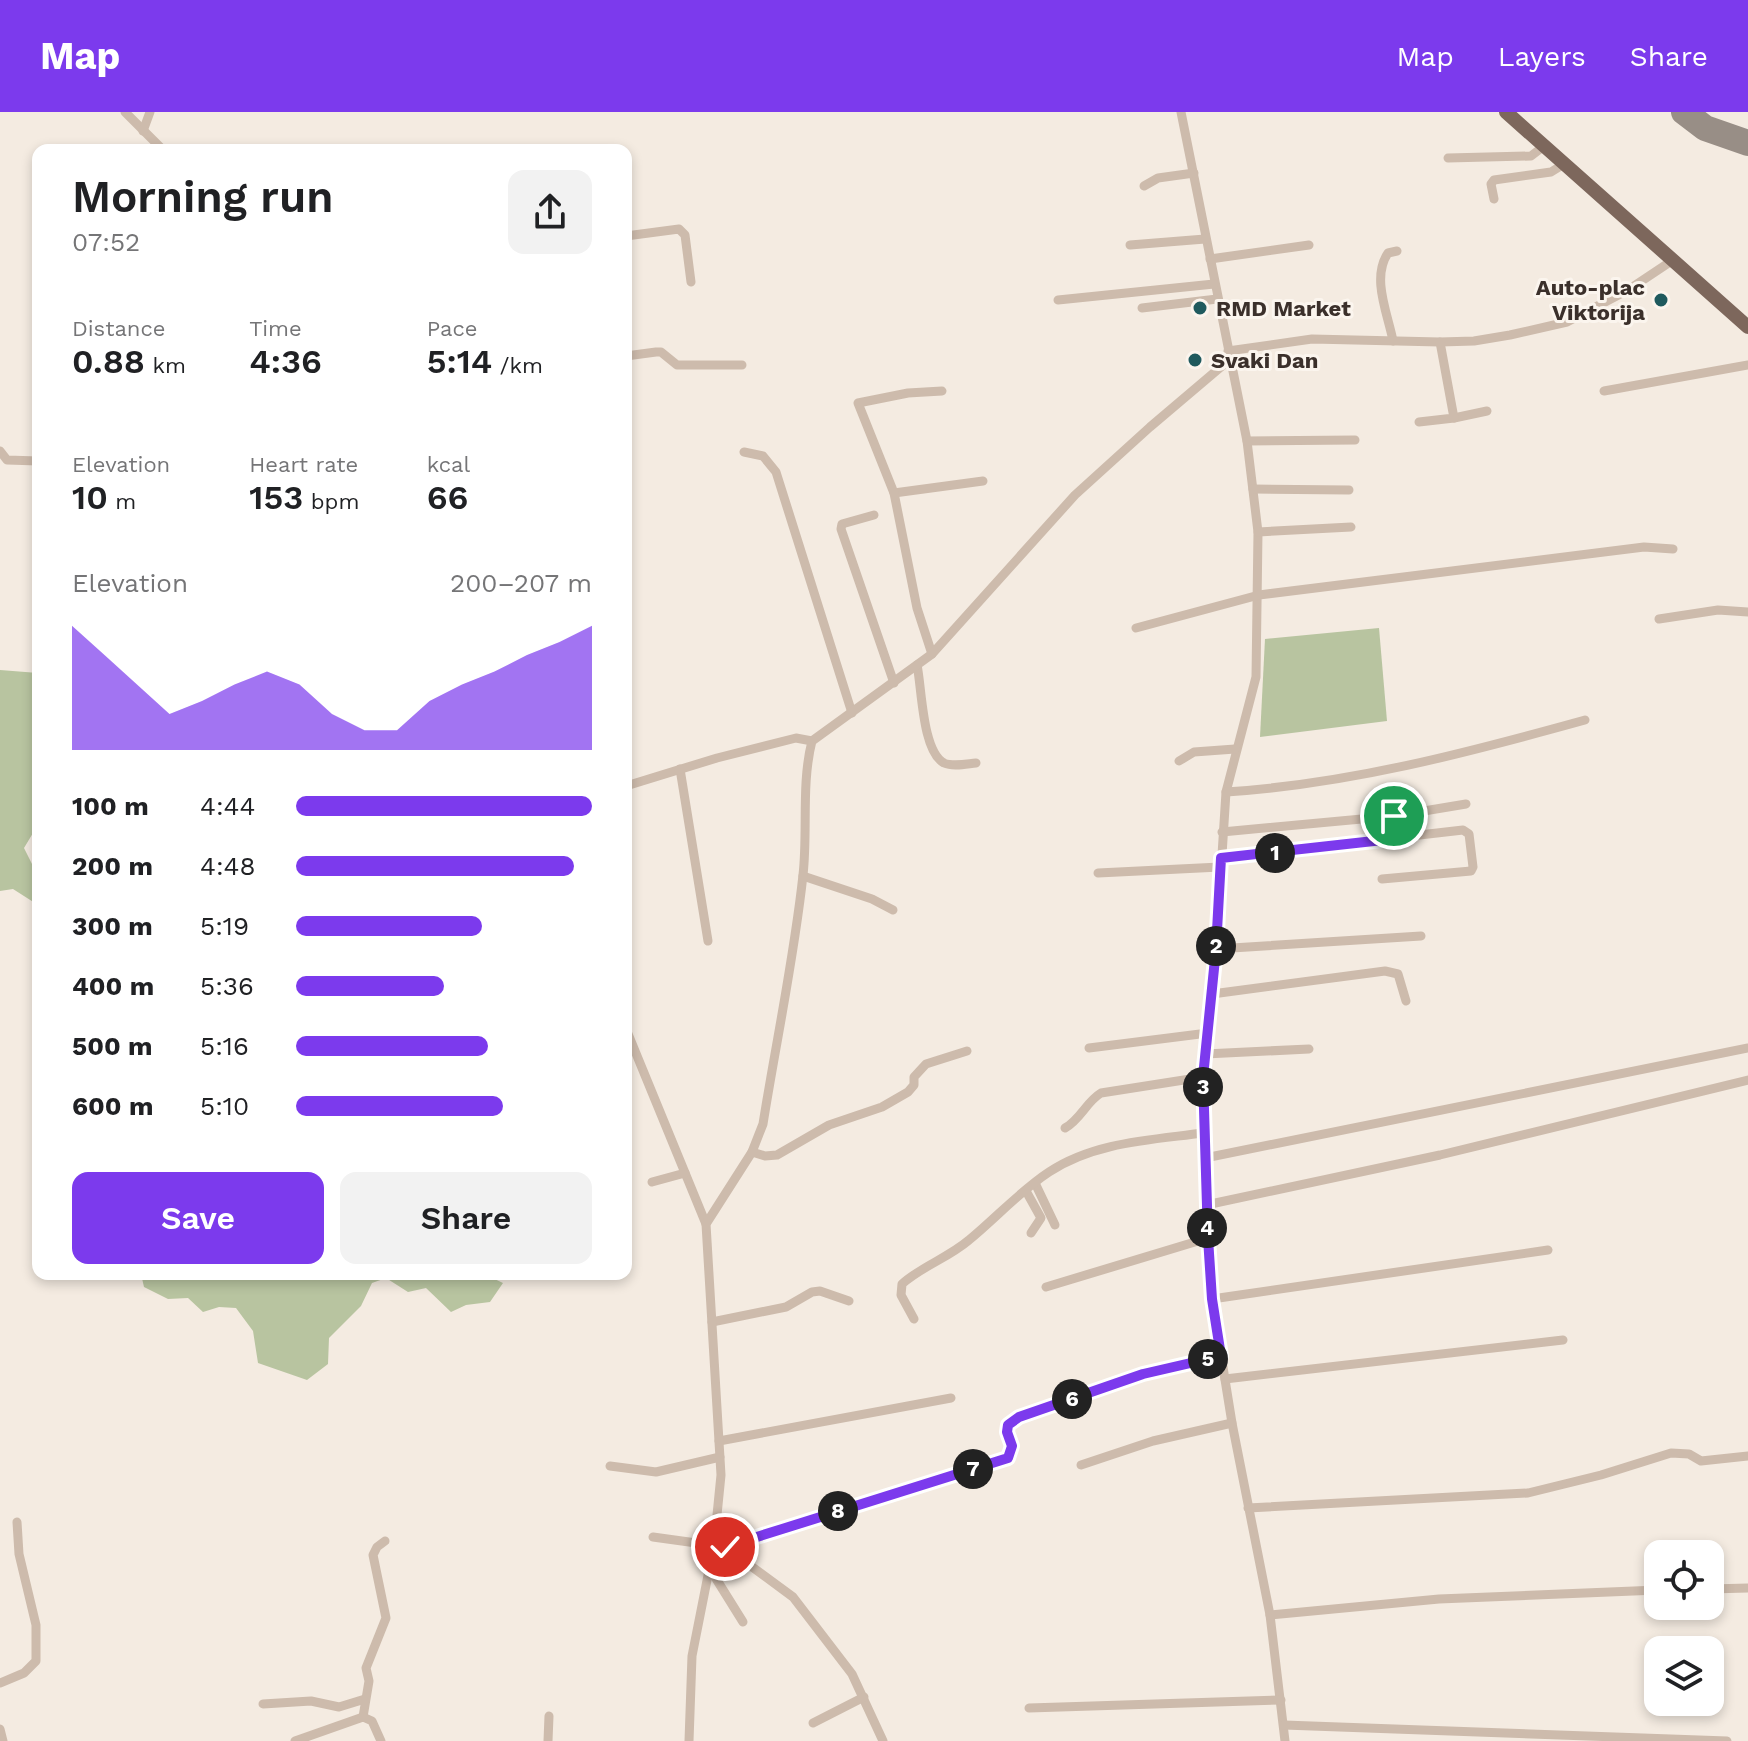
<!DOCTYPE html>
<meta charset="utf-8">
<style>
body{margin:0;font-family:"Work Sans",sans-serif;background:#f2f2f2;color:#202124;height:100vh;display:flex;flex-direction:column;font-size:30px;white-space:nowrap}
*{box-sizing:border-box;margin:0}
p{font-size:26px;color:#757577}
.icon{flex:none;width:44px;height:44px;fill:none;stroke:currentColor;stroke-width:2;stroke-linecap:round;stroke-linejoin:round}
.map{position:relative;flex:1;overflow:hidden}
.details{position:absolute;left:32px;top:32px;width:600px;height:1136px;display:flex;flex-direction:column;background:#fff;border-radius:16px;box-shadow:0 4px 12px #0003}
.details>*{flex:none}
.controls{position:absolute;left:1644px;top:1428px;display:grid;gap:16px}
.controls a{display:grid;place-items:center;width:80px;height:80px;border-radius:16px;background:#fff;box-shadow:0 4px 12px #0003;font-size:40px}
.pin{position:absolute;display:grid;place-items:center;width:68px;height:68px;color:#fff;margin:-34px;border:4px solid #fff;border-radius:50%;box-shadow:0 2px 8px #0007}
.km{position:absolute;width:40px;height:40px;margin:-20px;border-radius:50%;background:#222;color:#fff;font-size:22px;line-height:40px;text-align:center}
.round{display:grid;place-items:center;flex:none;width:84px;height:84px;border-radius:16px;background:#f2f2f2}
.head{display:flex;align-items:center;justify-content:space-between;height:136px;padding:0 40px}
h1{font-size:44px;font-weight:600;line-height:60px}
.metrics{display:grid;grid-template-columns:repeat(3,1fr);gap:12px;height:136px;padding:8px 40px}
.metrics div{display:grid;align-content:center}
.metrics b{font-size:34px;font-weight:600}
.metrics small{font-size:22px;font-weight:400}
.metrics p{font-size:22px}
.chart{height:224px;padding:16px 40px}
.chart p{display:flex;justify-content:space-between}
.chart svg{width:100%;height:144px;margin-top:8px;fill:#7c3aed;opacity:.7}
.primary-button{display:flex;gap:16px;margin-top:auto;padding:16px 40px}
.primary-button a{flex:1;height:92px;border-radius:16px;background:#7c3aed;color:#fff;font-size:32px;font-weight:600;line-height:92px;text-align:center}
.primary-button a+a{background:#f2f2f2;color:#202124}
ul{padding:0 40px;list-style:none;font-size:26px}
li{display:grid;grid-template-columns:128px 96px 1fr;align-items:center;height:60px}
li i{height:20px;border-radius:10px;background:#7c3aed}
header{display:flex;align-items:center;gap:48px;box-sizing:border-box;height:112px;padding:0 40px;background:#7c3aed;color:#fff}
header strong{font-size:38px}
nav{display:flex;gap:44px;margin-inline-start:auto;font-size:28px}
.map>svg:first-child{display:block}
.green{fill:#b8c4a0}
.lines{fill:none;stroke-linecap:round;stroke-linejoin:round}
.taxiway{stroke:#988e86;stroke-width:26}
.minor{stroke:#cdbbac;stroke-width:9}
.primary{stroke:#7d675c;stroke-width:14}
.route-casing{stroke:#fff;stroke-width:16}
.route{stroke:#7c3aed;stroke-width:10}
.poi-dot{fill:#1f5a5e;stroke:#fbf5ee;stroke-width:3}
.labels{text-anchor:middle;dominant-baseline:central;stroke-width:6;stroke-linejoin:round;paint-order:stroke}
.poi-label{font-size:22px;font-weight:bold;fill:#3b302b;stroke:#fbf5ee;text-anchor:start}
</style>
<header>
<strong>Map</strong>
<nav><a>Map</a><a>Layers</a><a>Share</a></nav>
</header>
<div class="map">
<svg width="1748" height="1629" viewBox="0 0 1748 1629">
<rect width="100%" height="100%" fill="#f4ebe1"/>
<g class="green">
<path d="M1379,516L1387,609L1260,625L1265,527Z"/>
<path d="M0,558L38,561V703L36,716L24,736L38,764V793L13,777L0,779Z"/>
<path d="M141,1162H484L503,1171L490,1190L466,1193L451,1200L426,1176L408,1180L386,1166L372,1171L361,1194L329,1226L328,1252L307,1268L258,1251L253,1219L236,1196L219,1195L203,1200L188,1186L168,1187L144,1175Z"/>
</g>
<g class="lines">
<path class="taxiway" d="M1684,0L1705,16L1748,31"/>
<g class="minor">
<path d="M125,0L163,38"/>
<path d="M1181,0L1247,329L1258,420L1256,565L1226,680L1216,837L1203,965V1021L1212,1187L1232,1311L1270,1503L1285,1629"/>
<path d="M143,19L150,0"/>
<path d="M1448,46L1531,44L1544,34"/>
<path d="M1144,74L1158,66L1194,61"/>
<path d="M1494,87L1491,72L1494,68L1551,60L1564,52"/>
<path d="M626,124L679,117L685,123L691,170"/>
<path d="M1130,133L1205,127"/>
<path d="M1210,147L1309,133"/>
<path d="M1058,188L1214,172"/>
<path d="M1142,196L1217,187"/>
<path d="M1393,229C1388,202 1371,166 1388,141L1397,139"/>
<path d="M1228,239L1312,227L1440,230L1474,229L1510,223L1567,210L1628,178L1673,148"/>
<path d="M626,244L656,240H661L677,253H742"/>
<path d="M1604,279L1748,253"/>
<path d="M1454,306L1487,299"/>
<path d="M1419,310L1454,306L1440,230"/>
<path d="M1247,329L1355,328"/>
<path d="M0,339L7,348L38,349"/>
<path d="M744,340L763,344L776,360L852,601"/>
<path d="M1253,377L1349,378"/>
<path d="M894,381L983,369"/>
<path d="M874,403L842,412L841,417L894,571"/>
<path d="M1258,420L1351,415"/>
<path d="M1659,507L1718,498L1748,500"/>
<path d="M1136,516L1259,483L1644,435L1673,437"/>
<path d="M932,542L917,496L894,381L858,291L908,281L942,279"/>
<path d="M917,553C922,576 922,639 944,651C953,655 966,652 976,651"/>
<path d="M1179,649L1194,640L1235,637"/>
<path d="M680,657L708,829"/>
<path d="M626,674L717,646L796,626L812,629"/>
<path d="M1226,680C1349,672 1466,641 1585,608"/>
<path d="M1222,720L1394,704L1466,692"/>
<path d="M1392,727L1394,704"/>
<path d="M1221,746L1463,718L1469,722L1473,755L1471,759L1382,767"/>
<path d="M1098,761L1220,755"/>
<path d="M803,764L872,787L893,798"/>
<path d="M1216,837L1421,824"/>
<path d="M1212,882L1385,859L1398,862L1406,889"/>
<path d="M626,917L706,1112"/>
<path d="M1089,936L1208,921"/>
<path d="M1205,942L1309,937"/>
<path d="M1065,1016C1081,1007 1086,990 1101,981L1203,965"/>
<path d="M752,1040L765,1044L777,1043L829,1013L882,995L908,980L914,973V965L926,952L967,939"/>
<path d="M1205,1046L1748,936"/>
<path d="M652,1070L685,1061"/>
<path d="M1035,1071L1055,1113"/>
<path d="M1026,1079L1041,1106L1031,1121"/>
<path d="M1206,1093L1440,1043L1748,968"/>
<path d="M1046,1175L1208,1126"/>
<path d="M1212,1187L1548,1138"/>
<path d="M914,1207L901,1183L902,1172C922,1154 948,1146 969,1128C996,1106 1020,1079 1049,1060C1094,1030 1151,1028 1203,1021"/>
<path d="M712,1210L786,1195L812,1180L820,1179L849,1189"/>
<path d="M1225,1267L1563,1228"/>
<path d="M719,1329L951,1286"/>
<path d="M1081,1353L1153,1329L1232,1311"/>
<path d="M610,1354L656,1360L720,1345"/>
<path d="M1248,1396L1528,1381L1601,1363L1671,1341L1689,1342L1701,1349L1748,1344"/>
<path d="M653,1425L725,1435L793,1485L852,1562L883,1629"/>
<path d="M725,1435L1008,1346L1012,1334L1007,1320L1008,1313L1019,1305L1143,1262L1221,1244"/>
<path d="M710,1457L743,1510"/>
<path d="M1710,1477L1748,1476"/>
<path d="M1270,1503L1439,1487L1658,1478"/>
<path d="M0,1571L24,1561L36,1549V1513L19,1442L17,1410"/>
<path d="M263,1592L311,1589L339,1595L365,1587"/>
<path d="M1029,1596L1281,1588"/>
<path d="M363,1605L369,1569L366,1556L386,1506L373,1443L377,1435L385,1429"/>
<path d="M813,1611L864,1585"/>
<path d="M1284,1613L1727,1629"/>
<path d="M0,1617L3,1629"/>
<path d="M295,1629L363,1605L372,1609L381,1629"/>
<path d="M548,1629L549,1604"/>
<path d="M689,1629L692,1544L714,1433L721,1363L706,1112L752,1040L763,1012C776,930 794,847 803,763C808,719 801,672 812,629L932,542L1075,383L1150,315L1229,248"/>
</g>
<path class="primary" d="M1506,0L1748,215"/>
</g>
<g class="lines">
<defs>
<path id="route" d="M725,1435L1008,1346L1012,1334L1007,1320L1008,1313L1019,1305L1143,1262L1221,1244L1212,1187L1208,1126L1203,965L1216,837L1221,746L1392,727L1394,704"/>
</defs>
<use href="#route" class="route-casing"/>
<use href="#route" class="route"/>
</g>
<g class="poi-dot">
<circle cx="1661" cy="188" r="8"/>
<circle cx="1200" cy="196" r="8"/>
<circle cx="1195" cy="248" r="8"/>
</g>
<g class="labels">
<g class="poi-label">
<text x="1645" y="175" text-anchor="end">Auto-plac<tspan x="1645" dy="25">Viktorija</tspan></text>
<text x="1216" y="196">RMD Market</text>
<text x="1211" y="248">Svaki Dan</text>
</g>
</g>
</svg>
<div class="controls">
<a><svg class="icon" aria-label="locate" viewBox="0 0 24 24"><circle cx="12" cy="12" r="6"/><path d="M12 2v4M12 18v4M2 12h4M18 12h4"/></svg></a>
<a><svg class="icon" aria-label="layers" viewBox="0 0 24 24"><path d="M12 4l9 5-9 5-9-5zM3 14l9 5 9-5"/></svg></a>
</div>
<div class="pin" style="left:1394px;top:704px;background:#1e9e55"><svg class="icon" aria-label="arrive" viewBox="0 0 24 24"><path d="M6 21V4h12l-3 4 3 4H6"/></svg></div>
<div class="pin" style="left:725px;top:1435px;background:#d93025"><svg class="icon" aria-label="check" viewBox="0 0 24 24"><path d="M5 12l5 5 9-10"/></svg></div>
<b class="km" style="left:1275px;top:741px">1</b>
<b class="km" style="left:1216px;top:834px">2</b>
<b class="km" style="left:1203px;top:975px">3</b>
<b class="km" style="left:1207px;top:1116px">4</b>
<b class="km" style="left:1208px;top:1247px">5</b>
<b class="km" style="left:1072px;top:1287px">6</b>
<b class="km" style="left:973px;top:1357px">7</b>
<b class="km" style="left:838px;top:1399px">8</b>
<section class="details">
<div class="head"><div><h1>Morning run</h1><p>07:52</p></div><a class="round"><svg class="icon" aria-label="share" viewBox="0 0 24 24"><path d="M12 15V3M7 8l5-5 5 5M5 13v7h14v-7"/></svg></a></div>
<div class="metrics">
<div><p>Distance</p><b>0.88<small> km</small></b></div>
<div><p>Time</p><b>4:36</b></div>
<div><p>Pace</p><b>5:14<small> /km</small></b></div>
</div>
<div class="metrics">
<div><p>Elevation</p><b>10<small> m</small></b></div>
<div><p>Heart rate</p><b>153<small> bpm</small></b></div>
<div><p>kcal</p><b>66</b></div>
</div>
<div class="chart"><p><span>Elevation</span>200–207 m</p>
<svg viewBox="0 0 160 44" preserveAspectRatio="none"><path d="M0 44V6L10 15L20 24L30 33L40 29L50 24L60 20L70 24L80 33L90 38L100 38L110 29L120 24L130 20L140 15L150 11L160 6V44z"/></svg>
</div>
<ul>
<li><b>100 m</b>4:44<i style="width:100%"></i></li>
<li><b>200 m</b>4:48<i style="width:94%"></i></li>
<li><b>300 m</b>5:19<i style="width:63%"></i></li>
<li><b>400 m</b>5:36<i style="width:50%"></i></li>
<li><b>500 m</b>5:16<i style="width:65%"></i></li>
<li><b>600 m</b>5:10<i style="width:70%"></i></li>
</ul>
<div class="primary-button"><a>Save</a><a>Share</a></div>
</section>
</div>
